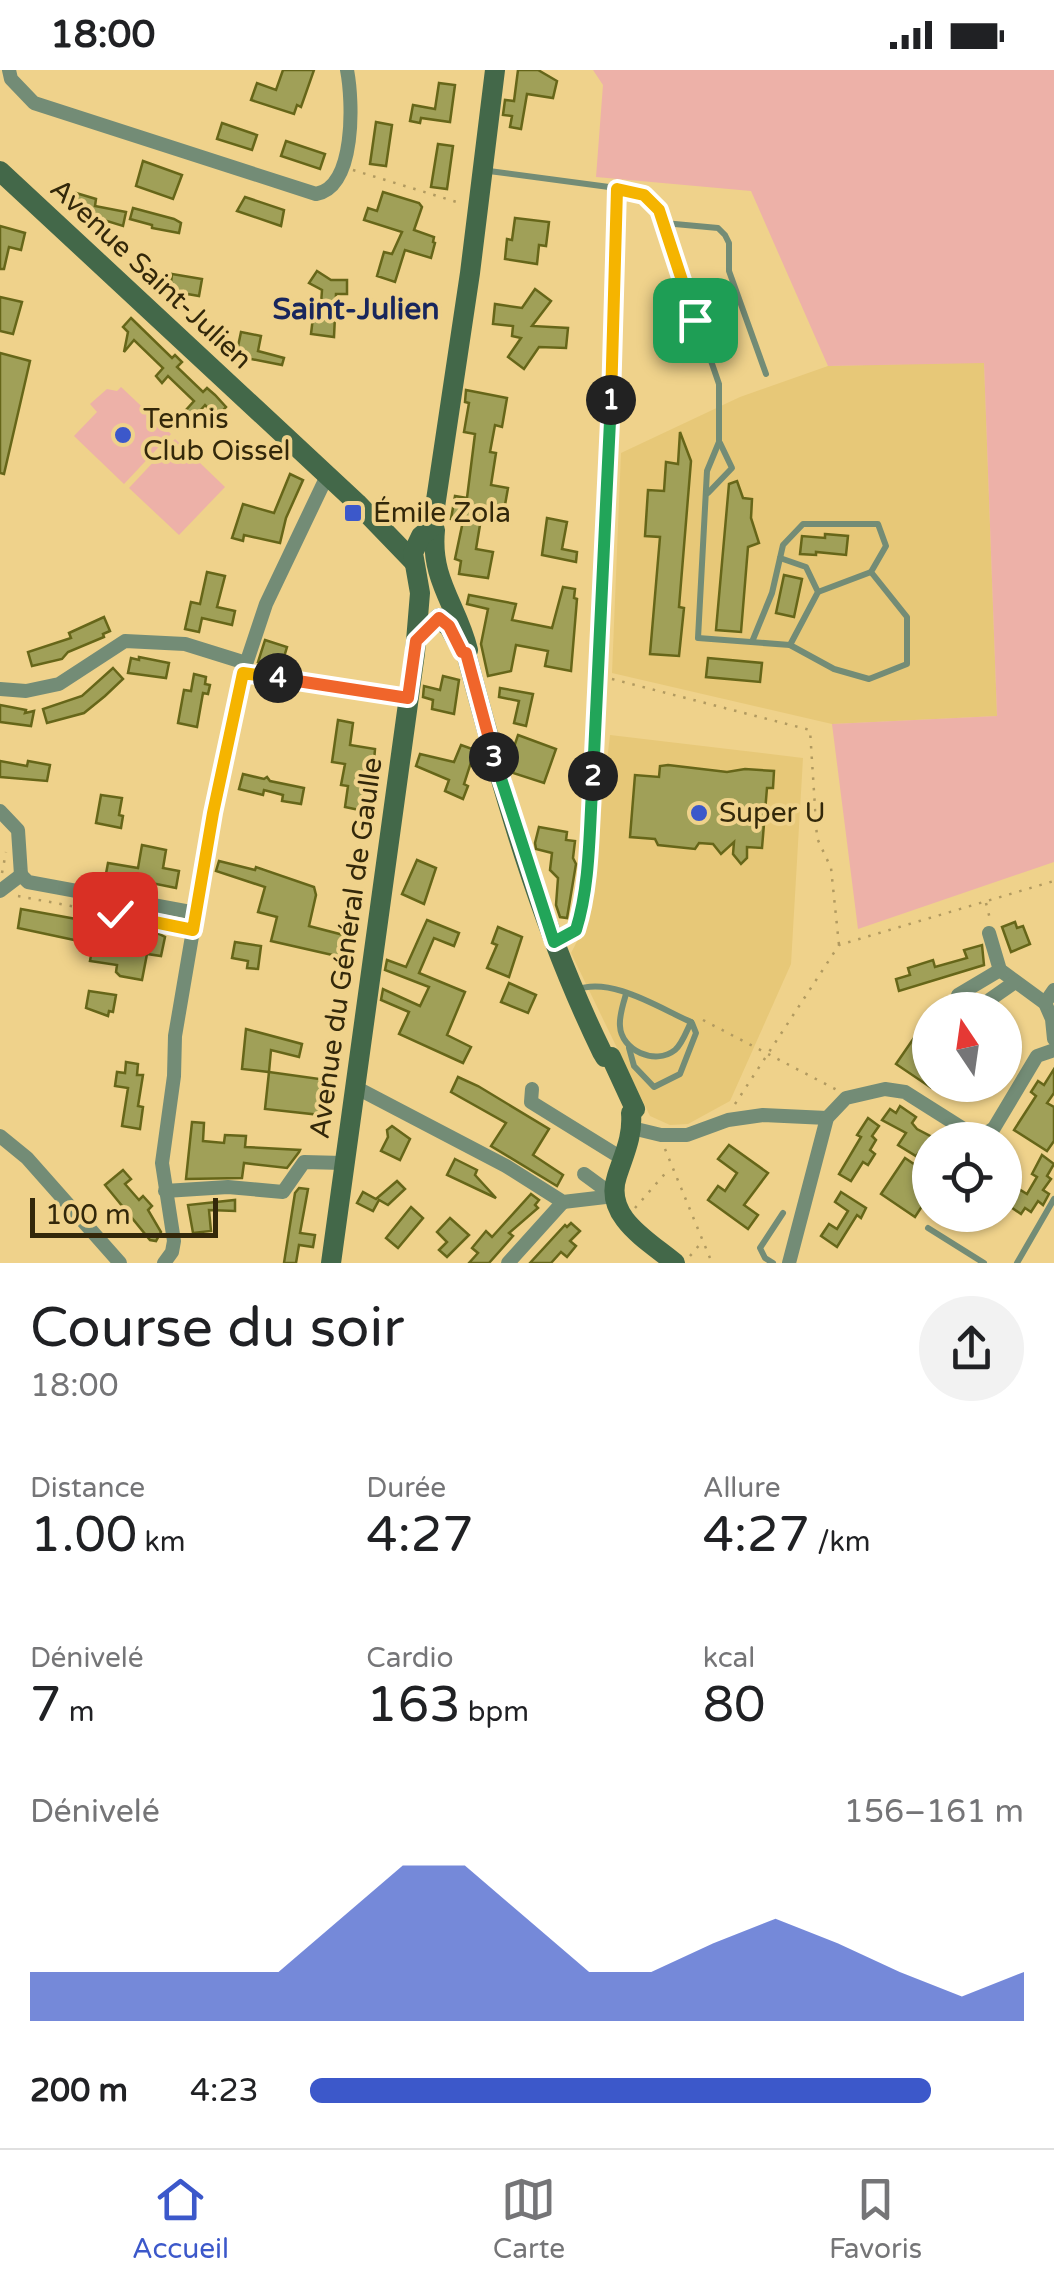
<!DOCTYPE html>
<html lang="fr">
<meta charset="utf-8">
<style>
body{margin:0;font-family:"Varela Round",sans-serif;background:#f2f2f2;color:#202124;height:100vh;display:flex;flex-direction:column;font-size:38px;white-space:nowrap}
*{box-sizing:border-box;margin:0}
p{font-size:32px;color:#757577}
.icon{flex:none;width:55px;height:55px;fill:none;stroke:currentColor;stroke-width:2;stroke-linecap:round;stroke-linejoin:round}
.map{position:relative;height:1193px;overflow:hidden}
.side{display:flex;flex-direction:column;background:#fff;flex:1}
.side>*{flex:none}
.needle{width:65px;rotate:347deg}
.fabs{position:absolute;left:912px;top:922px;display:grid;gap:20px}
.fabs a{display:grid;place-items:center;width:110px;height:110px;border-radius:50%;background:#fff;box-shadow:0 2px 8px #0004;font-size:50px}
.scale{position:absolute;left:30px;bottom:25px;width:188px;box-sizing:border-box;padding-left:10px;border:5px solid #33280a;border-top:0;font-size:28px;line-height:35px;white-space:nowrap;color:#33280a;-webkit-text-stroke:8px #efd28b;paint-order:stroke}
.pin{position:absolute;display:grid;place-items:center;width:85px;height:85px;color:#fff;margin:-42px;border-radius:20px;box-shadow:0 5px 15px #0006}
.km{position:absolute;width:50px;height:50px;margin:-25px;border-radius:50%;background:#222;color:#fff;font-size:28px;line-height:50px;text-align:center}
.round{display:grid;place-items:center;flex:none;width:105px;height:105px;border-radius:52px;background:#f2f2f2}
.overview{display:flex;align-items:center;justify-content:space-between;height:170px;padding:0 30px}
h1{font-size:55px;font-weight:600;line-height:75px}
.figures{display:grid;grid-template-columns:repeat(3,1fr);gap:15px;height:170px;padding:10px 30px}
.figures div{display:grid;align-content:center}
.figures b{font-size:50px;font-weight:600}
.figures small{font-size:28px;font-weight:400}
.figures p{font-size:28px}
.chart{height:280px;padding:20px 30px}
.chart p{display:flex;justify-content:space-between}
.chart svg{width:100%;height:180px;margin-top:10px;fill:#3c58ca;opacity:.7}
ul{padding:0 30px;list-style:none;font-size:32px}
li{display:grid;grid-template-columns:160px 120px 1fr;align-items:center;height:75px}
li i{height:25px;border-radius:12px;background:#3c58ca}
.status{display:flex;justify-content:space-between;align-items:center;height:70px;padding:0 50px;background:#fff;direction:ltr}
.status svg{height:28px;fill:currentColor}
.menu{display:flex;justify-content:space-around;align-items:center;height:140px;border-top:2px solid #e0e0e0;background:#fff;font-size:28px;color:#757577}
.menu a{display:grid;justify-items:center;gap:5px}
.menu .current{color:#3c58ca}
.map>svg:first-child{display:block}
.built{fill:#e7c878}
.green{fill:#edb1a8}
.building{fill:#a0a058;stroke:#666619;stroke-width:2.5}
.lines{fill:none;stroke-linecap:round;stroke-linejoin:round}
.path{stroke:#b19a60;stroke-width:2.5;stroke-dasharray:2.5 8;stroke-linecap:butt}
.lane{stroke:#738c76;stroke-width:6}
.street{stroke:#738c76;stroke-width:14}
.secondary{stroke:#436849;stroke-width:20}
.split-1-casing{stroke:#fff;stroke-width:20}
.split-2-casing{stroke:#fff;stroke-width:20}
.split-3-casing{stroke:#fff;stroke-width:20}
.split-4-casing{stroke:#fff;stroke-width:20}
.split-5-casing{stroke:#fff;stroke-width:20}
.split-1{stroke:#f5b400;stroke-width:12}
.split-2{stroke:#22a559;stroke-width:12}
.split-3{stroke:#22a559;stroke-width:12}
.split-4{stroke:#f0652b;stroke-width:12}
.split-5{stroke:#f5b400;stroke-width:12}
.poi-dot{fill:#3c58ca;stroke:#efd28b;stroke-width:4}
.labels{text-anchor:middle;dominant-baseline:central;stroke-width:8;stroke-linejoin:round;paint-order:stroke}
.street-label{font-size:28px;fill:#33280a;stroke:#efd28b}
.poi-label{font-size:28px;fill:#33280a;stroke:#efd28b;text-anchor:start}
.neighbourhood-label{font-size:30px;font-weight:bold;fill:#18265d;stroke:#efd28b}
</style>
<div class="status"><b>18:00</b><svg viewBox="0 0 49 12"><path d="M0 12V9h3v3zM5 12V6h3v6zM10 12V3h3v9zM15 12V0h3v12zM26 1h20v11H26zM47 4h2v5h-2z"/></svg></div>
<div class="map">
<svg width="1054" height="1193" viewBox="0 0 1054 1193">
<rect width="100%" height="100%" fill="#efd28b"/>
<g class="built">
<path d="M984,292L997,646L832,654L612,603L621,383L740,327L828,296Z"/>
<path d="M610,665L803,688L791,894L730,1031L688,1054L670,1055L650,1046L571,883L589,848Z"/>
</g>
<g class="green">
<path d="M593,0H1054V792L858,859L832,654L997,646L984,293L828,296L751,121L596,107L603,15Z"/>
<path d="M121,317L171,364L124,414L74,366L97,342L90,334L107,319L117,321Z"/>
<path d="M175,369L225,417L179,465L129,418Z"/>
</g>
<g class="building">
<path d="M283,0H314L301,37L297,35L294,44L251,30L257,13L276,20Z"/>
<path d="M518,0H538L557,11L553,28L527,24L521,59L510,57L512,46L503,45L505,30L514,31Z"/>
<path d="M439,13L455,15L450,52L421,48L420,53L410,51L413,35L435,39Z"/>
<path d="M376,52L392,55L386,96L370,94Z"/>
<path d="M222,53L257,65L252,80L217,69Z"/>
<path d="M286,71L325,84L320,99L281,86Z"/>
<path d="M438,74L453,76L447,119L431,117Z"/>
<path d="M143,91L182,105L173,129L136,116Z"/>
<path d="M383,122L419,133L422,137L414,160L434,167L433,172L435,173L431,188L405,180L395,212L377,206L384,182L392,184L402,162L364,150L368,138L377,141Z"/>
<path d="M76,123L96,129L95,136L126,142L123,156L71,140Z"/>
<path d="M245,127L284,140L281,156L237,141Z"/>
<path d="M133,138L174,149L181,153L179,163L152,158V155L130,149Z"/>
<path d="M515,148L549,152L546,176L539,175L537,194L505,189L507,169L512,170Z"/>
<path d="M0,156L25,163L21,180L9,177L4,199H0Z"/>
<path d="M317,201L331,210H347V224H336L334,267L311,264L313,247L320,248L322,220L309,213Z"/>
<path d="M172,204L202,209L199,226L170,221Z"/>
<path d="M535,219L551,231L532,256L568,258L566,278L539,277L524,299L508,287L521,268L512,266L513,256L493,254L495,234L522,238Z"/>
<path d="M0,227L22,232L13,264L0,261Z"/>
<path d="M131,248L172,288L175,285L182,292L177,297L203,322L207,318L215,325L226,337L217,347L205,335L194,348L186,340L194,331L168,306L162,313L156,306L163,298L134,270L124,282L128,262L123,257Z"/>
<path d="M241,262L261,266L258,281L284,288L282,295L236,286Z"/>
<path d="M0,283L30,291L4,404L0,403Z"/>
<path d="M466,320L507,328L502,357L495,355L490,382L496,383L491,415L508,418L502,452L481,449L476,479L493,482L488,508L459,504L461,491L455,489L463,451L451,449L455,426L467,428L475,364L464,362L469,333L465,332Z"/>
<path d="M680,362L691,391L679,537L684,538L679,586L650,584L660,467L645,466L648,420L664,421L666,392L678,394Z"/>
<path d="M290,404L303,410L286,448L280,473L244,465L243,471L232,468L243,434L274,443Z"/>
<path d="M737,411L743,428L752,429L751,448L759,473L748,477L741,562L716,560L729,414Z"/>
<path d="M547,448L567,452L562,479L577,482L576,492L542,485Z"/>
<path d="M825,464L848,466L846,485L816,482V485L800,484L802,466L825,468Z"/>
<path d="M207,502L225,506L217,537L235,541L232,555L202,548L199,562L185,559L191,532L200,534Z"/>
<path d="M784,505L802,509L794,547L776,543Z"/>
<path d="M563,517L575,519L574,528L577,529L571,601L545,596L548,581L516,575L511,601L488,606L481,574L488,539L467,534L469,525L516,534L512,550L552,558Z"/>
<path d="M104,547L110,561L103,564L104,567L68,582L62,589L32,596L28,582L71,568L69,563Z"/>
<path d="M265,570L287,577L281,597L258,592Z"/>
<path d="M139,587L169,593L166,608L128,603L131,588L139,590Z"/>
<path d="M708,588L762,593L760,612L706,607Z"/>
<path d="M113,598L123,609L105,626L84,643L47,653L43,639L82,626Z"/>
<path d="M194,604L206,607L205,614L210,615L208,624L203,623L197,657L178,653L184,620L191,621Z"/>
<path d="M443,606L459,610L454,644L432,639L433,630L423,627L424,616L440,620Z"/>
<path d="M500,618L533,624L526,656L514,653L519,631L499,627Z"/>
<path d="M0,635L26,640L25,643L34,641L31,656L0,652Z"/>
<path d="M338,650L353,653L350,675L375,679L374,691L366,690L362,718L368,719L364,741L345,737L348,716L341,715L345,694L332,692Z"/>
<path d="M518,665L556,679L544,713L513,703L516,684L512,683Z"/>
<path d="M461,675L475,680L464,714L468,716L463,729L445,721L449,710L416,696L420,684L454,692Z"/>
<path d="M0,691L27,696L28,691L50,695L47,711L0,707Z"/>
<path d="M668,695L727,702L745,699L774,701L773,718H767L762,778L747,777V788L741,794L733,784L734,772L721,784L713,774L699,773L695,779L658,775L655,769L630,767L635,705L659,707L660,696Z"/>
<path d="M243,704L264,709L267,707L270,711L304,718L301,734L282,731L283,725L264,720L263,725L239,719Z"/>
<path d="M101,725L122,728L119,745L123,746L121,758L96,753Z"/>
<path d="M539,757L567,762L566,770L575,771L573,788L576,794L567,848L560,847L556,835L558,808L550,800L552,783L536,779L535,773Z"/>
<path d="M142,775L166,780L163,798L179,801L176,818L127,808V812L105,809L108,793L138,798Z"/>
<path d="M417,790L436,798L424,834L402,824Z"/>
<path d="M219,791L255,800L256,797L314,817L316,825L309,856L355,868L350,889L271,871L277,847L258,842L265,817L216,801Z"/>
<path d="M21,839L159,864L165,867L161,886L147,884L142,910L120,906L116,902L117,895L90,891L93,874L18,858Z"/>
<path d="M427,850L459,863L454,876L434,868L419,903L465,922L447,965L471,977L463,993L399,964L409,942L381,930L383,919L420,936L429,917L385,900L387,890L406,897Z"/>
<path d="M1015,852L1017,858L1023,856L1030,874L1011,882L1002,857Z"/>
<path d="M498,857L522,867L509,907L487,898L497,875L492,873Z"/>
<path d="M235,872L261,876L258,899L247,898L248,891L232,888Z"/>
<path d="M982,875L984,895L899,921L896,909L910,905L908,898L933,890L935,897L967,888L964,880Z"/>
<path d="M509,913L536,925L528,943L501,932Z"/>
<path d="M89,921L116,925L113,942L109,941L108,946L86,938Z"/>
<path d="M246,959L302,974L299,987L271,980L269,1002L242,999Z"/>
<path d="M918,962L930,971V1017L896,994Z"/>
<path d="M126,992L138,994L137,1005H143L138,1036L143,1037L140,1059L122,1056L128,1018L115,1016L117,1002L125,1003Z"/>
<path d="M1054,999V1023L1047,1033L1054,1037V1071L1047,1081L1014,1060L1036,1026L1031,1022L1038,1011L1044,1015Z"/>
<path d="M269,1002L334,1011L333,1021L323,1020L321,1045L265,1039Z"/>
<path d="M458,1007L478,1016L549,1059L533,1085L563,1105L557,1116L491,1076L506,1053L451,1022Z"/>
<path d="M900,1036L916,1047L912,1053L917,1059L932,1067L916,1086L898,1075L906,1063L882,1050L890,1039L896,1043Z"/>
<path d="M868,1048L879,1056L872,1066L876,1070L870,1080L875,1084L868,1095L863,1092L851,1111L839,1104L861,1067L857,1065Z"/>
<path d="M192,1052L204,1053L203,1071L224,1073L225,1065L246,1066L245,1077L300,1080L299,1082L287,1098L244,1093L242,1108L186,1109Z"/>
<path d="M392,1056L410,1069L400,1090L381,1081L388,1067L387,1060Z"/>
<path d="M729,1075L768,1103L744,1135L758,1145L748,1159L708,1130L718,1116L725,1121L737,1103L718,1089Z"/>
<path d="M1042,1085L1054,1094L1047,1106L1051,1109L1043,1120L1049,1124L1043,1135L1038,1131L1031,1142L1025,1138L1021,1144L1005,1133V1118L1010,1121L1014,1116L1027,1124L1037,1107L1032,1104Z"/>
<path d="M905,1088L930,1105V1124L915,1147L881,1124Z"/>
<path d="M455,1089L477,1100L475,1105L496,1128L447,1105Z"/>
<path d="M123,1100L131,1109L125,1114L139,1130L143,1126L152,1136L148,1140L161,1162L156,1171L150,1170L105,1115Z"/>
<path d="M397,1111L405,1119L388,1135L379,1130L373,1141L357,1133L363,1122L376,1129Z"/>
<path d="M299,1118L308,1119L300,1163L315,1165L313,1177L299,1175L296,1193H284L295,1123Z"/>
<path d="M841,1122L866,1138L861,1148L857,1145L837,1177L821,1166L829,1154L837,1159L848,1141L835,1132Z"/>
<path d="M531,1124L539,1130L535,1135L538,1138L509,1163L513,1166L489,1193H469L478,1183L472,1178L486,1161L492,1167Z"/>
<path d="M235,1130V1141L209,1140L211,1161L193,1163L188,1135Z"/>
<path d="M411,1137L423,1148L398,1178L386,1168Z"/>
<path d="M450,1148L469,1165L447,1187L439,1180L447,1172L437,1162Z"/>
<path d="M571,1153L580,1161L570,1171L576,1176L567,1187L561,1182L551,1193H530L565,1155L567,1157Z"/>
</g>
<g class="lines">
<g class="path">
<path d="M353,100L460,133"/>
<path d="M611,343L617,131"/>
<path d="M612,609L810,660L817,768L831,798L839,875"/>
<path d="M2,803L6,782"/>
<path d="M18,826L182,857"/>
<path d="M986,833L990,849"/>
<path d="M703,950L837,1020"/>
<path d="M735,1034L839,875L1054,811"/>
<path d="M665,1079L712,1193"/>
<path d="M635,1138L669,1099"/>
<path d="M690,1186L701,1173"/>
</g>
<g class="lane">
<path d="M489,101L609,117L645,125L659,140L719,314V372L707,401L698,568L790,575L834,599L869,609L907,594V547L871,502L886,476L878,454H803L783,475L772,523L752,572"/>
<path d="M664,153L718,158L725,165L729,173V201L766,304"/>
<path d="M708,423L732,398L720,373"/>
<path d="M780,488L806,497L818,522L790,575"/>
<path d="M818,522L871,502"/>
<path d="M576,920C611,906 659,938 691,952"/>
<path d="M626,924C623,934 619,946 620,956C621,980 655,996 675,980C682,974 687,960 691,952"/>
<path d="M629,978L634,996L654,1017L680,1004L696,963L692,953"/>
<path d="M928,1158L984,1193"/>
<path d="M773,1193L765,1188L760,1178L783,1143"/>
<path d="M1017,1193L1054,1129"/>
</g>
<g class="street">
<path d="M9,0L11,9L34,33L316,124C356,117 353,31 347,0"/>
<path d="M243,603L409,628"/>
<path d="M0,619L26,621L59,614L125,571L185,574L246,593"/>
<path d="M0,741L18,760L21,805"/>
<path d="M21,805L28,812L196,843"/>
<path d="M0,821L21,805"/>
<path d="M989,863L1000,900L1045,933L1052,949L1054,969"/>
<path d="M553,872L576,861L587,795L610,354"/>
<path d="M1045,933L1054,920"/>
<path d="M968,940L958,925L1000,900"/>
<path d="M975,940L1015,912"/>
<path d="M355,1017L506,1096L563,1132L614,1126"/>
<path d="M532,1019L531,1032L623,1089"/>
<path d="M632,1058L661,1065H687L728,1050L763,1045L827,1048"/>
<path d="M0,1066L27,1088L120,1193"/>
<path d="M584,1104L614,1126"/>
<path d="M165,1121L228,1117L283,1122L304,1092L343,1093"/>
<path d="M164,1193L172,1182L174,1171L162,1093L174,1006L175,966L213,743L243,603L266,534L327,406"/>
<path d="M508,1193L563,1132"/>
<path d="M789,1193L827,1048L846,1028L885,1019L905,1022L973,1065H984L994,1058L1037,986L1054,980"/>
</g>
<g class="secondary">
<path d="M495,0L470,203L432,457L435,460C430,510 457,535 468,580L466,583C502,719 540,855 602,982L605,987H611L635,1039L631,1043C633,1067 624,1084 617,1106C603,1147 649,1171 675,1193"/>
<path d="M0,101L357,433L413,491"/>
<path d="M439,548L449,557L459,575"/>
<path d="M331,1193L415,583L420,523L413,483L421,466L432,457"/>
</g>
</g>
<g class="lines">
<defs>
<path id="split-1" d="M611,330L617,119L644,125L659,140L695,250"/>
<path id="split-2" d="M593,706L611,330"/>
<path id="split-3" d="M494,687L554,872L576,860C591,812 589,756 593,706"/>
<path id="split-4" d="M278,608L408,628L416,571L439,548L449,556L462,582L466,583L494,687"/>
<path id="split-5" d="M115,844L193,860L213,743L243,603L278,608"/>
</defs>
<use href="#split-1" class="split-1-casing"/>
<use href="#split-2" class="split-2-casing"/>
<use href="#split-3" class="split-3-casing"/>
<use href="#split-4" class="split-4-casing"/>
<use href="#split-5" class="split-5-casing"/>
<use href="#split-1" class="split-1"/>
<use href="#split-2" class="split-2"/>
<use href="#split-3" class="split-3"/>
<use href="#split-4" class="split-4"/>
<use href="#split-5" class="split-5"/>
</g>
<g class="poi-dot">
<circle cx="123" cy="365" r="10"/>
<rect x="343" y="433" width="20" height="20" rx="5"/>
<circle cx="699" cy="743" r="10"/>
</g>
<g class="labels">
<g class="street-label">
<text transform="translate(151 204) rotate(43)">Avenue Saint-Julien</text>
<text transform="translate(346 878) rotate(-82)">Avenue du Général de Gaulle</text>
</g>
<g class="poi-label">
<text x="143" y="349">Tennis<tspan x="143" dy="32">Club Oissel</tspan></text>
<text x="373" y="443">Émile Zola</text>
<text x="719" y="743">Super U</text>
</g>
<g class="neighbourhood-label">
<text x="356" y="239">Saint-Julien</text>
</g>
</g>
</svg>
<div class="fabs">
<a><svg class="needle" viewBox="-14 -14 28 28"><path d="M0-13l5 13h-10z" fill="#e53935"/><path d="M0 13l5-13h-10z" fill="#757577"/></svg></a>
<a><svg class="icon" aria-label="locate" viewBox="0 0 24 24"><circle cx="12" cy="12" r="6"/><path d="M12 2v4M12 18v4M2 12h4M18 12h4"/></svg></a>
</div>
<div class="scale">100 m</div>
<div class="pin" style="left:695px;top:250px;background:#1e9e55"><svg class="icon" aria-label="arrive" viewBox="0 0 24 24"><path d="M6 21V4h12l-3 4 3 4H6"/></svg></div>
<div class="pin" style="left:115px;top:844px;background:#d93025"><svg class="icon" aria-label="check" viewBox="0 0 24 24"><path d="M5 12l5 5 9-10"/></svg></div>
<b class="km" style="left:611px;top:330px">1</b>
<b class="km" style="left:593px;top:706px">2</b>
<b class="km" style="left:494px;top:687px">3</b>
<b class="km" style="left:278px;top:608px">4</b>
</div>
<section class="side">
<div class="overview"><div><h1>Course du soir</h1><p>18:00</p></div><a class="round"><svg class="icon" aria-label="share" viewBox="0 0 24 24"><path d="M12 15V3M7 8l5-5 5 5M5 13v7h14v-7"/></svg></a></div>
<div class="figures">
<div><p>Distance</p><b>1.00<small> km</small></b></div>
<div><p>Durée</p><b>4:27</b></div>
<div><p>Allure</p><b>4:27<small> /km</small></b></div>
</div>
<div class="figures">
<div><p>Dénivelé</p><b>7<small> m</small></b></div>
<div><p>Cardio</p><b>163<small> bpm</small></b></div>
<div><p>kcal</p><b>80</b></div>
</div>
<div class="chart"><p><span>Dénivelé</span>156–161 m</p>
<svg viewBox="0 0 160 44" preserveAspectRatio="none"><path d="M0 44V32L10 32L20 32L30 32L40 32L50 19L60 6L70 6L80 19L90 32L100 32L110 25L120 19L130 25L140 32L150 38L160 32V44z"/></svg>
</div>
<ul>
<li><b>200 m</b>4:23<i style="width:87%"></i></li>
</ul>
</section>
<nav class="menu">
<a class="current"><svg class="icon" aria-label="home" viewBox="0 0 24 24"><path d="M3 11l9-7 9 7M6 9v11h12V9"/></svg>Accueil</a>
<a><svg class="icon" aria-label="map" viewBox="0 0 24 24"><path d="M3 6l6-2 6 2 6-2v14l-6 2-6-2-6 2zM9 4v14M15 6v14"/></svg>Carte</a>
<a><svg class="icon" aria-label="saved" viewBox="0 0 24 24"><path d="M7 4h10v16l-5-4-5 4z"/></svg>Favoris</a>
</nav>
